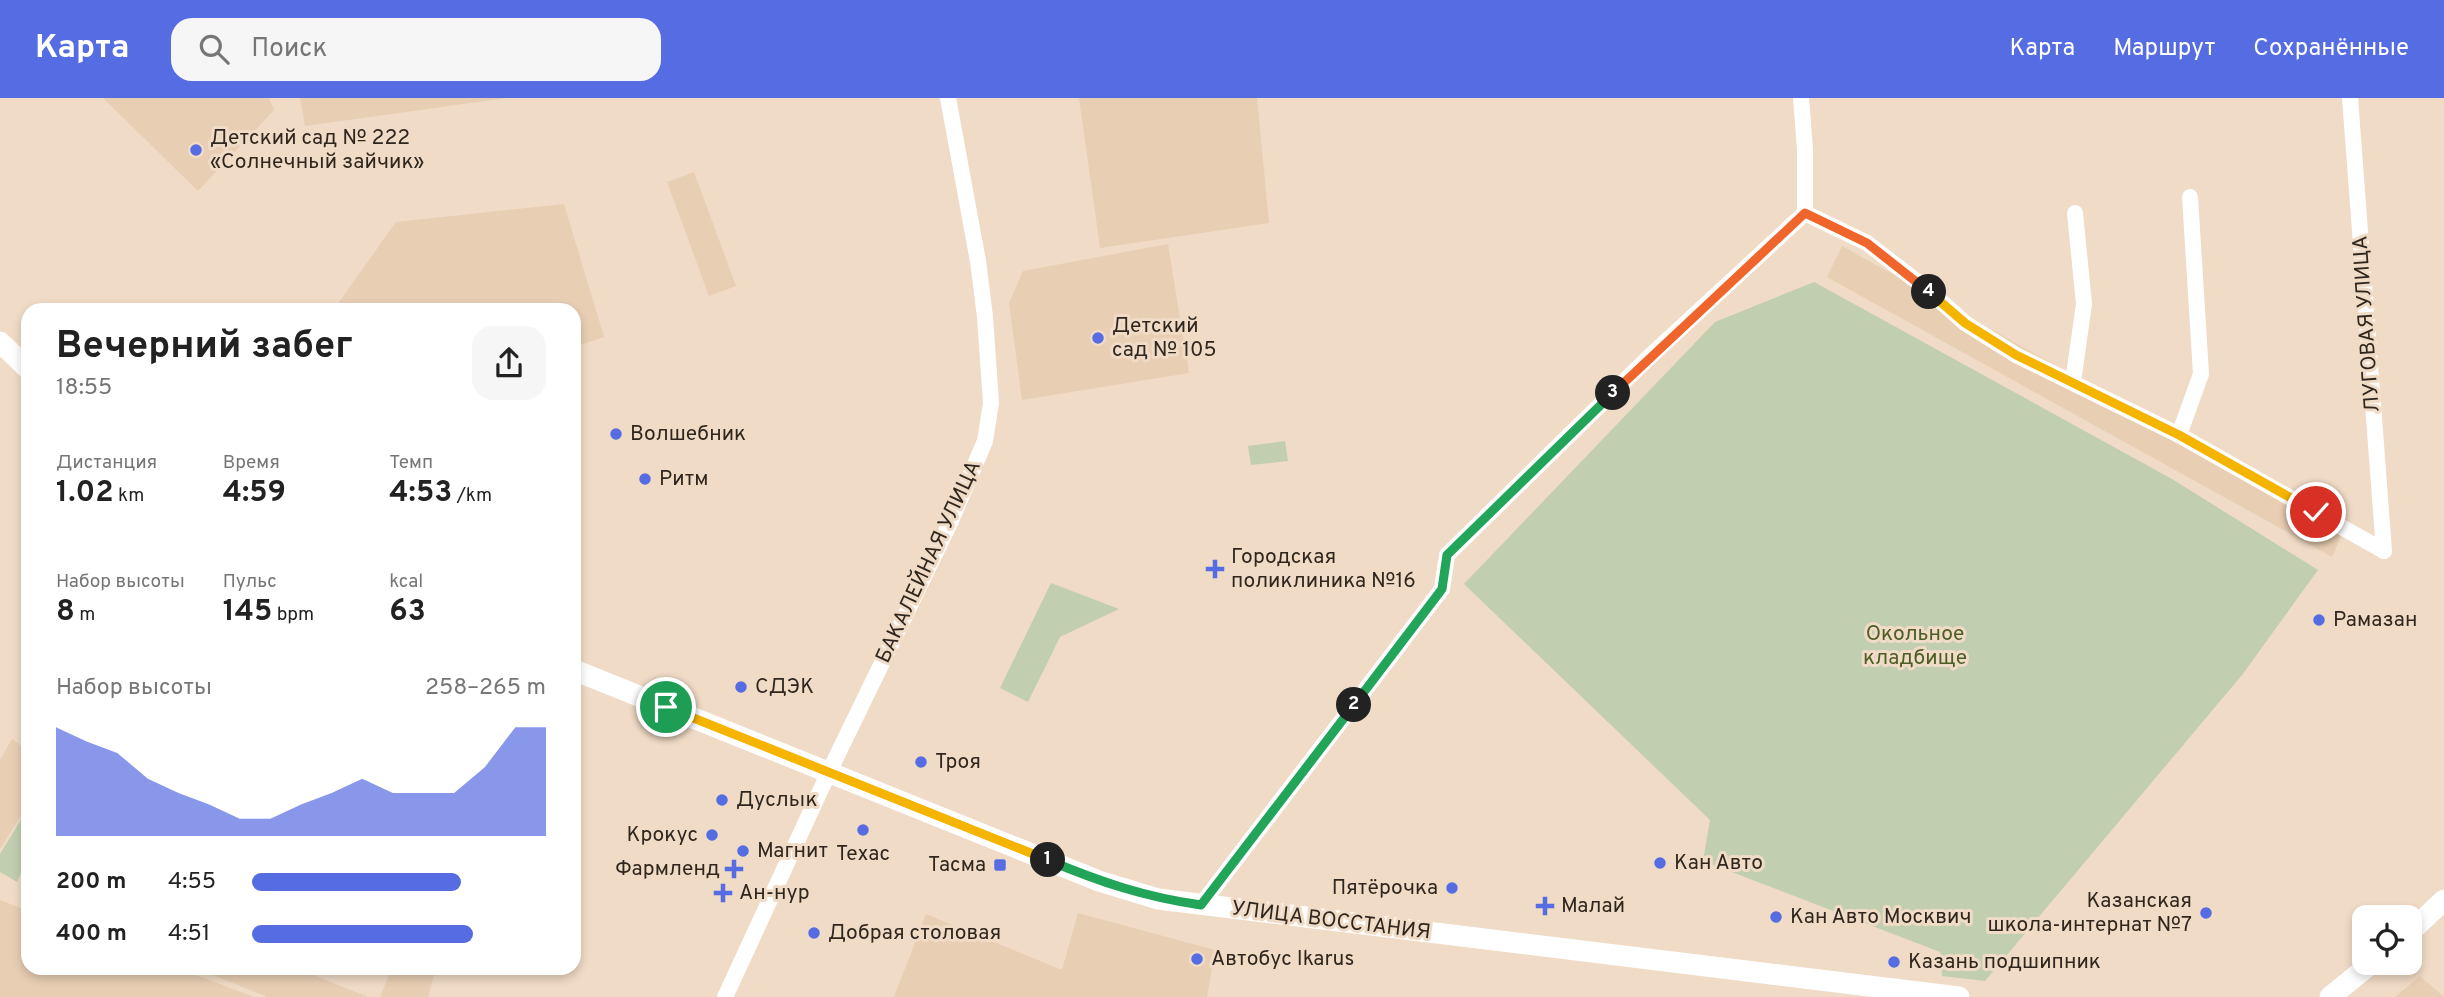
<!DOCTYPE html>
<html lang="ru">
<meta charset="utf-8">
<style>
body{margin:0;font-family:Overpass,sans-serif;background:#f6f6f6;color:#222;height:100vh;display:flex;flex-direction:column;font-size:26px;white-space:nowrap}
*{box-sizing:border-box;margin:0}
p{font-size:23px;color:#767676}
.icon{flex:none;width:38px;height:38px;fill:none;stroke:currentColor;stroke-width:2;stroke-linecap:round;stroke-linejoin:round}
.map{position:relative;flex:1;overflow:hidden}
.side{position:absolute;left:21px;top:205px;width:560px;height:672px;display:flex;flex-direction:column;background:#fff;border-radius:21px;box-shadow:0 4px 10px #0003}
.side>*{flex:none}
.buttons{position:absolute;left:2352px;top:807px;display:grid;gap:14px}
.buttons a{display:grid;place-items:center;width:70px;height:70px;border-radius:14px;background:#fff;box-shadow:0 4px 10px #0003;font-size:35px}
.pin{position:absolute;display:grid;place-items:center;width:60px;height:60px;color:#fff;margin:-30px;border:4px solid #fff;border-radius:50%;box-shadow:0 2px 7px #0007}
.km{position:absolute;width:35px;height:35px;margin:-18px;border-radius:50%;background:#222;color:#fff;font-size:19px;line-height:35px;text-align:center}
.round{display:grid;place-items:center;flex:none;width:74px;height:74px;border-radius:21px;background:#f6f6f6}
.headline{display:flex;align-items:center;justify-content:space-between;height:119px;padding:0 35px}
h1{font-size:38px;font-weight:700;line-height:52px}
.stats{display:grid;grid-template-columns:repeat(3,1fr);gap:10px;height:119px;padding:7px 35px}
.stats div{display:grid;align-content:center}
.stats b{font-size:30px;font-weight:700}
.stats small{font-size:19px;font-weight:400}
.stats p{font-size:19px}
.chart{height:196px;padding:14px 35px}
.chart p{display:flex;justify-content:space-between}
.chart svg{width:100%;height:126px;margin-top:7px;fill:#566ce2;opacity:.7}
ul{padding:0 35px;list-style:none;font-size:23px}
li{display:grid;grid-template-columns:112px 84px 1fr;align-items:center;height:52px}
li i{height:18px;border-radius:9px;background:#566ce2}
header{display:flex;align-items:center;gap:42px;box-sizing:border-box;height:98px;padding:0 35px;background:#566ce2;color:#fff}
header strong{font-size:33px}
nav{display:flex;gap:38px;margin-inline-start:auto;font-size:24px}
.search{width:490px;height:63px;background:#f6f6f6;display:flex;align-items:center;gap:18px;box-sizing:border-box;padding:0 24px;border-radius:21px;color:#767676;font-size:26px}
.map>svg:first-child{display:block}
.built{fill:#e8ceb3}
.green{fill:#c2ceb0}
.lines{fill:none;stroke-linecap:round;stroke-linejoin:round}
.minor{stroke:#fff;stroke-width:16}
.major{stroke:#fff;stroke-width:21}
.split-1-casing{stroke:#fff;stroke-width:14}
.split-2-casing{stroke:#fff;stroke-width:14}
.split-3-casing{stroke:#fff;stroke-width:14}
.split-4-casing{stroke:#fff;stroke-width:14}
.split-5-casing{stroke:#fff;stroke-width:14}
.split-1{stroke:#f5b400;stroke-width:9}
.split-2{stroke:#22a559;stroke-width:9}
.split-3{stroke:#22a559;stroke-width:9}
.split-4{stroke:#f0652b;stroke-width:9}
.split-5{stroke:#f5b400;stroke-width:9}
.poi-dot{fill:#566ce2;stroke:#f0dbc6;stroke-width:2.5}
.labels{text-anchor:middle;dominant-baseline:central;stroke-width:6;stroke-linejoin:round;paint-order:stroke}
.poi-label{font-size:21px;fill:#2f271f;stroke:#f0dbc6;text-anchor:start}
.street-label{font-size:21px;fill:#2f271f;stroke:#f0dbc6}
.park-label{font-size:21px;fill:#4b5e24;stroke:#f0dbc6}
</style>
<header>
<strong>Карта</strong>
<div class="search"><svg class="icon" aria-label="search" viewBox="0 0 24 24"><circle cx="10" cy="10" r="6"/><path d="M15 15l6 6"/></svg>Поиск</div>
<nav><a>Карта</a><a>Маршрут</a><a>Сохранённые</a></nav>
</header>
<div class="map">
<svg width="2444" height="899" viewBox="0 0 2444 899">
<rect width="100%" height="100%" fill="#f0dbc6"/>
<g class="built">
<path d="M103,0H269L274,12L198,93Z"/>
<path d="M300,0H507L305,28Z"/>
<path d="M1079,0H1257L1269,125L1100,150Z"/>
<path d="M694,74L736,188L709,198L667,84Z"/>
<path d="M564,106L604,239L574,249V212H341L339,204L396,124Z"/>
<path d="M1168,146L1189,275L1022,302L1009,205L1023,173Z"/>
<path d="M1842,148L2345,429L2332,459L1827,179Z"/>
<path d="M12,641L28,653V706L0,751V662Z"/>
<path d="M0,802L28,813V870H177L254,899H0Z"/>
<path d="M1078,815L1215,852L1207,899H894L926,816L1062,872Z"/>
<path d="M196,870H296L368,899H267Z"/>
<path d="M392,870H425L435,873L428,899H380Z"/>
<path d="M2420,878L2444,899H2395L2407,889Z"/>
</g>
<g class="green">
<path d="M1814,184L2172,381L2318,472L2242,577L1985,883L1942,878L1940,854L1703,763L1710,722L1464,486L1715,224Z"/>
<path d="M1285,343L1288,363L1251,367L1248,348Z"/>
<path d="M1051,485L1119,511L1060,539L1028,604L1000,590Z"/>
<path d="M28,710V759L17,784L0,774V756Z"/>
</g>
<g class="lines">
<g class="minor">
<path d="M2350,0L2384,453"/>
<path d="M1805,115L1867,145L1928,192L1965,225L2016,257L2179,337L2384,453"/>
<path d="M2073,284L2084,206L2075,115"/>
<path d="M2179,337L2201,276L2190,99"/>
<path d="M1201,807L1442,491L1447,457L1648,260L1805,115V51L1801,0"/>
<path d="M725,899L829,674L950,425L985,343L991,305L985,219L978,163L948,0"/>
</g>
<g class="major">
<path d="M0,244L28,271"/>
<path d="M574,572L1099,783L1158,801L1959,899"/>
<path d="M2410,834L2444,802"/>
<path d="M2330,899L2373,864"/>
</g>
</g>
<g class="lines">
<defs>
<path id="split-1" d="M666,609L1048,762"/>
<path id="split-2" d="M1048,762C1100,784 1145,799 1201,807L1354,607"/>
<path id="split-3" d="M1354,607L1442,491L1447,457L1613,295"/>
<path id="split-4" d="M1613,295L1805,115L1867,145L1929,194"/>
<path id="split-5" d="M1929,194L1965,225L2016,257L2179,337L2316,414"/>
</defs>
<use href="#split-1" class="split-1-casing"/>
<use href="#split-2" class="split-2-casing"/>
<use href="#split-3" class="split-3-casing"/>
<use href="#split-4" class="split-4-casing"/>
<use href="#split-5" class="split-5-casing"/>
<use href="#split-1" class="split-1"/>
<use href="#split-2" class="split-2"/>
<use href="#split-3" class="split-3"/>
<use href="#split-4" class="split-4"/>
<use href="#split-5" class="split-5"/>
</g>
<g class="poi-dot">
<circle cx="196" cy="52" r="7"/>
<circle cx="1098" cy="240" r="7"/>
<circle cx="616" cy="336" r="7"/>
<circle cx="645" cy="381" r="7"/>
<path d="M1211.5 460.5h7v7h7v7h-7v7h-7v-7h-7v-7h7z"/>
<circle cx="2319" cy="522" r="7"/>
<circle cx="741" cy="589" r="7"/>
<circle cx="921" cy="664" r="7"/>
<circle cx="722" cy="702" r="7"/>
<circle cx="863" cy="732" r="7"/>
<circle cx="712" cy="737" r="7"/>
<circle cx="743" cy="753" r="7"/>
<circle cx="1660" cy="765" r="7"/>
<rect x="993" y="760" width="14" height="14" rx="3.5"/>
<path d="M730.5 760.5h7v7h7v7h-7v7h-7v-7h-7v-7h7z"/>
<circle cx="1452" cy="790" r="7"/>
<path d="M719.5 784.5h7v7h7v7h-7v7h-7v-7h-7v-7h7z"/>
<path d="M1541.5 797.5h7v7h7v7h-7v7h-7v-7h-7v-7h7z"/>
<circle cx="2206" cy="815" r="7"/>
<circle cx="1776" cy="819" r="7"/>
<circle cx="814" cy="835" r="7"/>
<circle cx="1197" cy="861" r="7"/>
<circle cx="1894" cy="864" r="7"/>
</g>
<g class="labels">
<g class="poi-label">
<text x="210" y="40">Детский сад № 222<tspan x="210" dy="24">«Солнечный зайчик»</tspan></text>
<text x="1112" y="228">Детский<tspan x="1112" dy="24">сад № 105</tspan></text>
<text x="630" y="336">Волшебник</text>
<text x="659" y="381">Ритм</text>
<text x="1231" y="459">Городская<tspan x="1231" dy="24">поликлиника №16</tspan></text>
<text x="2333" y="522">Рамазан</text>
<text x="755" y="589">СДЭК</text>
<text x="935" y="664">Троя</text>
<text x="736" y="702">Дуслык</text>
<text x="698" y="737" text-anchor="end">Крокус</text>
<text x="757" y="753">Магнит</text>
<text x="863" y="756" text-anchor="middle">Техас</text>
<text x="1674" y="765">Кан Авто</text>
<text x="986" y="767" text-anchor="end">Тасма</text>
<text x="720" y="771" text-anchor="end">Фармленд</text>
<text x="1438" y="790" text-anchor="end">Пятёрочка</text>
<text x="739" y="795">Ан-нур</text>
<text x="2192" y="803" text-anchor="end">Казанская<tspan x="2192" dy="24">школа-интернат №7</tspan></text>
<text x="1561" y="808">Малай</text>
<text x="1790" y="819">Кан Авто Москвич</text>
<text x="828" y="835">Добрая столовая</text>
<text x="1211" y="861">Автобус Ikarus</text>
<text x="1908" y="864">Казань подшипник</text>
</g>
<g class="street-label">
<text transform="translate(2367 226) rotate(-94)">ЛУГОВАЯ УЛИЦА</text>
<text transform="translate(929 464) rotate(-65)">БАКАЛЕЙНАЯ УЛИЦА</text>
<text transform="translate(1331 823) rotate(7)">УЛИЦА ВОССТАНИЯ</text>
</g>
<g class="park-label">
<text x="1915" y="536">Окольное<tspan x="1915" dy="24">кладбище</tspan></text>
</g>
</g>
</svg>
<div class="buttons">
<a><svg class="icon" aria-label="locate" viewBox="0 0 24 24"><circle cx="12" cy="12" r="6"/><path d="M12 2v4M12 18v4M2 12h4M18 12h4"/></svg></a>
</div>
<div class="pin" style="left:666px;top:609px;background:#1e9e55"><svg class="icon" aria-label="arrive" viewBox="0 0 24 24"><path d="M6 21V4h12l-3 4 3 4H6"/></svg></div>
<div class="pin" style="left:2316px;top:414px;background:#d93025"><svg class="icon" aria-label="check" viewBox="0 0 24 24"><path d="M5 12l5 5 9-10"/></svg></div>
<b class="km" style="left:1048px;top:762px">1</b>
<b class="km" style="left:1354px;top:607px">2</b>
<b class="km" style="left:1613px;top:295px">3</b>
<b class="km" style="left:1929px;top:194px">4</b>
<section class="side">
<div class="headline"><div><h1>Вечерний забег</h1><p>18:55</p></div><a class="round"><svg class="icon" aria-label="share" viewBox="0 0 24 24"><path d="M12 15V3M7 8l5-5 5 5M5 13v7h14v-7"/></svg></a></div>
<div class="stats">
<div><p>Дистанция</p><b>1.02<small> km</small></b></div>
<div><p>Время</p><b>4:59</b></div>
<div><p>Темп</p><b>4:53<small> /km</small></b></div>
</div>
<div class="stats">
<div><p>Набор высоты</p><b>8<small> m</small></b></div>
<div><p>Пульс</p><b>145<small> bpm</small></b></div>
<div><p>kcal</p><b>63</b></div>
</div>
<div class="chart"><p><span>Набор высоты</span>258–265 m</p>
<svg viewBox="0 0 160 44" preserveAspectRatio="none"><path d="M0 44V6L10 11L20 15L30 24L40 29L50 33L60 38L70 38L80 33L90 29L100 24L110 29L120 29L130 29L140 20L150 6L160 6V44z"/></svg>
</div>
<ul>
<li><b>200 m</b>4:55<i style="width:71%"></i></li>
<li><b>400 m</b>4:51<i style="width:75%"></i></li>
</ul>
</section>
</div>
